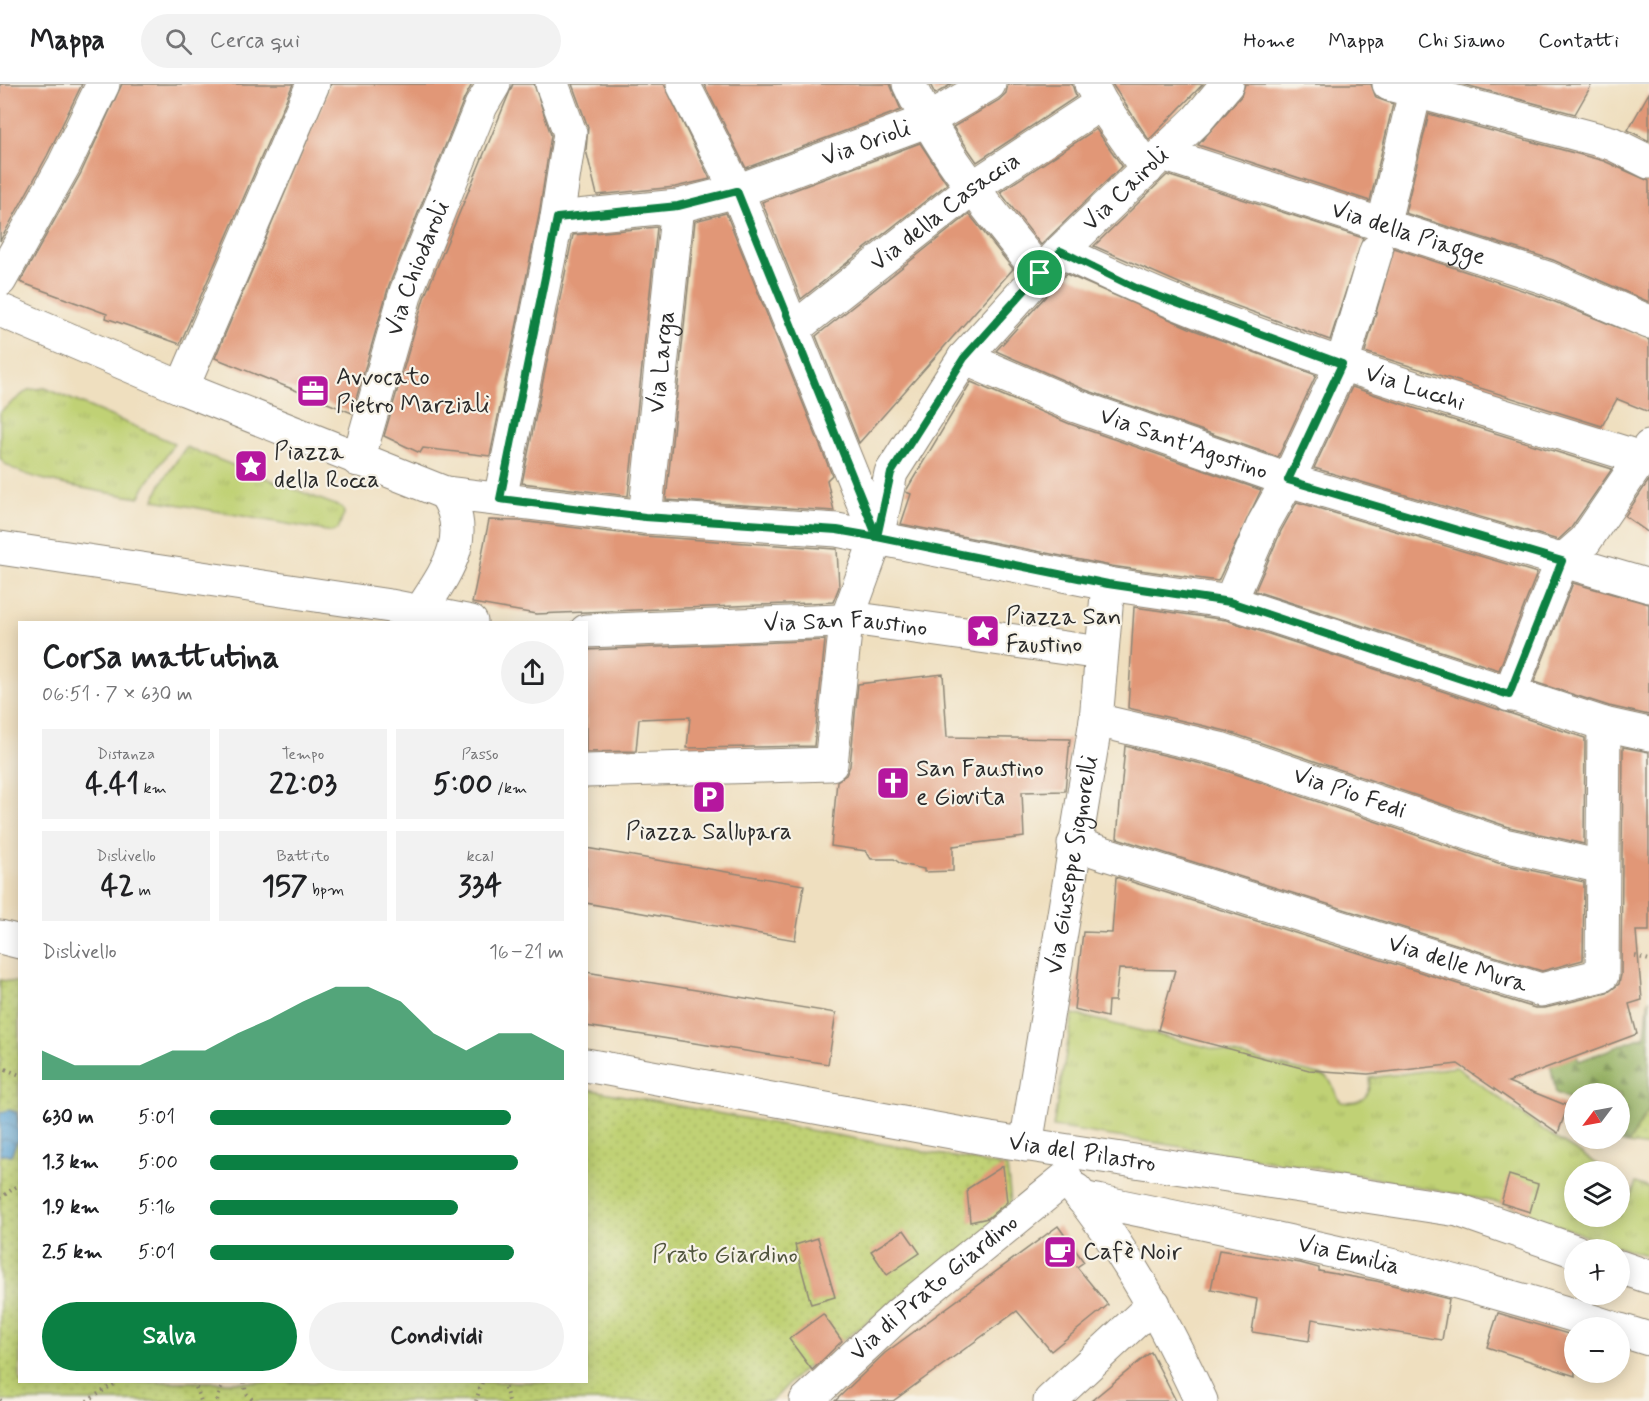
<!DOCTYPE html>
<html lang="it">
<meta charset="utf-8">
<style>
body{margin:0;font-family:Mynerve,sans-serif;background:#f2f2f2;color:#202124;height:100vh;display:flex;flex-direction:column;font-size:22px;white-space:nowrap}
*{box-sizing:border-box;margin:0}
p{font-size:20px;color:#757577}
.icon{flex:none;width:33px;height:33px;fill:none;stroke:currentColor;stroke-width:2;stroke-linecap:round;stroke-linejoin:round}
.map{position:relative;flex:1;overflow:hidden}
.side{position:absolute;left:18px;top:537px;width:570px;height:762px;display:flex;flex-direction:column;background:#fff;border-radius:0px;box-shadow:0 3px 15px #0003}
.side>*{flex:none}
.needle{width:39px;rotate:238deg}
.controls{position:absolute;left:1564px;top:999px;display:grid;gap:12px}
.controls a{display:grid;place-items:center;width:66px;height:66px;border-radius:50%;background:#fff;box-shadow:0 3px 15px #0003;font-size:30px}
.pin{position:absolute;display:grid;place-items:center;width:51px;height:51px;color:#fff;margin:-26px;border:3px solid #fff;border-radius:50%;box-shadow:0 2px 6px #0007}
.round{display:grid;place-items:center;flex:none;width:63px;height:63px;border-radius:32px;background:#f2f2f2}
.headline{display:flex;align-items:center;justify-content:space-between;height:102px;padding:0 24px}
h1{font-size:33px;font-weight:800;line-height:45px}
.figures{display:grid;grid-template-columns:repeat(3,1fr);gap:9px;height:102px;padding:6px 24px}
.figures div{display:grid;align-content:center;border-radius:0px;background:#f2f2f2;text-align:center}
.figures b{font-size:30px;font-weight:800}
.figures small{font-size:16px;font-weight:400}
.figures p{font-size:16px}
.chart{height:168px;padding:12px 24px}
.chart p{display:flex;justify-content:space-between}
.chart svg{width:100%;height:108px;margin-top:6px;fill:#0b8043;opacity:.7}
.primary-button{display:flex;gap:12px;margin-top:auto;padding:12px 24px}
.primary-button a{flex:1;height:69px;border-radius:36px;background:#0b8043;color:#fff;font-size:24px;font-weight:800;line-height:69px;text-align:center}
.primary-button a+a{background:#f2f2f2;color:#202124}
ul{padding:0 24px;list-style:none;font-size:20px}
li{display:grid;grid-template-columns:96px 72px 1fr;align-items:center;height:45px}
li i{height:15px;border-radius:8px;background:#0b8043}
header{display:flex;align-items:center;gap:36px;box-sizing:border-box;height:84px;padding:0 30px;background:#fff;border-bottom:2px solid #e0e0e0}
header strong{font-size:28px}
nav{display:flex;gap:33px;margin-inline-start:auto;font-size:21px}
.search{width:420px;height:54px;background:#f2f2f2;display:flex;align-items:center;gap:15px;box-sizing:border-box;padding:0 21px;border-radius:33px;color:#757577;font-size:22px}
.map>svg:first-child{display:block}
.grass{fill:url(#grass-tufts);stroke:#767e50;stroke-width:1.5}
.forest{fill:url(#forest-firs);stroke:#626f48;stroke-width:1.5}
.park{fill:url(#park-dots);stroke:#767e50;stroke-width:1.5}
.water{fill:url(#water-waves);stroke:#466981;stroke-width:1.5}
.building{fill:#e19777}
.lines{fill:none;stroke-linecap:round;stroke-linejoin:round}
.minor-casing{stroke:#8d8575;stroke-width:35}
.path{stroke:#8d8575;stroke-width:4;stroke-dasharray:1.5 4.5;stroke-linecap:butt}
.minor{stroke:#fff;stroke-width:33}
.route-casing{stroke:#fff;stroke-width:12}
.route{stroke:#0b8043;stroke-width:8}
.labels{text-anchor:middle;dominant-baseline:central;stroke-width:4.5;stroke-linejoin:round;paint-order:stroke}
.street-label{font-size:24px;fill:#2b2b2b;stroke:#f7f3e8}
.poi-label{font-size:24px;fill:#2b2b2b;stroke:#f7f3e8;text-anchor:start}
.park-label{font-size:24px;fill:#50543d;stroke:#f7f3e8}
</style>
<header>
<strong>Mappa</strong>
<div class="search"><svg class="icon" aria-label="search" viewBox="0 0 24 24"><circle cx="10" cy="10" r="6"/><path d="M15 15l6 6"/></svg>Cerca qui</div>
<nav><a>Home</a><a>Mappa</a><a>Chi siamo</a><a>Contatti</a></nav>
</header>
<div class="map">
<svg width="1649" height="1317" viewBox="0 0 1649 1317">
<defs>
<pattern id="grass-tufts" width="24" height="20" patternUnits="userSpaceOnUse" patternTransform="scale(1.5)"><rect width="24" height="20" fill="#c0d174"/><path d="M3 7l-1-3M5 7V3M7 7l1-3M15 17l-1-3M17 17v-4M19 17l1-3" fill="none" stroke="#a5b465"/></pattern>
<pattern id="forest-firs" width="22" height="20" patternUnits="userSpaceOnUse" patternTransform="scale(1.5)"><rect width="22" height="20" fill="#98b366"/><path d="M5 1l3.5 6h-7zM16 11l3.5 6h-7z" fill="#7c9254"/></pattern>
<pattern id="park-dots" width="8" height="8" patternUnits="userSpaceOnUse" patternTransform="scale(1.5)"><rect width="8" height="8" fill="#c0d174"/><path d="M2 2h.1M6 6h.1" fill="none" stroke="#a5b465" stroke-width="1.8" stroke-linecap="round"/></pattern>
<pattern id="water-waves" width="16" height="10" patternUnits="userSpaceOnUse" patternTransform="scale(1.5)"><rect width="16" height="10" fill="#61a7d7"/><path d="M0 5q4-4 8 0t8 0" fill="none" stroke="#5088af"/></pattern>
</defs>
<rect width="100%" height="100%" fill="#f7f3e8"/>
<filter id="ink" filterUnits="userSpaceOnUse"><feTurbulence type="fractalNoise" baseFrequency=".0167" numOctaves="2"/><feDisplacementMap in="SourceGraphic" scale="12" xChannelSelector="R" yChannelSelector="G"/><feConvolveMatrix kernelMatrix="1 2 1 2 8 2 1 2 1" color-interpolation-filters="sRGB"/></filter>
<filter id="wash" filterUnits="userSpaceOnUse"><feTurbulence type="fractalNoise" baseFrequency=".008" numOctaves="4" result="noise"/><feDisplacementMap in="SourceGraphic" scale="24" xChannelSelector="R" yChannelSelector="G"/><feGaussianBlur stdDeviation="1.35" result="paint"/><feColorMatrix in="noise" values="0 0 0 0 0 0 0 0 0 0 0 0 0 0 0 0 0 1.4 0 .05"/><feComposite in="paint" operator="in"/></filter>
<g filter="url(#wash)">
<rect width="100%" height="100%" fill="#efdfbf"/>
<g class="grass">
<path d="M45,304L174,359C163,379 149,393 139,414C112,409 11,396 0,374V328L28,306Z"/>
<path d="M186,363L343,424L344,430L338,445L332,448L154,416L162,398Z"/>
<path d="M1073,930L1327,993C1334,1000 1334,1010 1341,1018C1359,1021 1373,1013 1370,994L1456,983L1555,1054L1609,1087L1575,1088V1132H1620V1109L1630,1113L1636,1099L1649,1104V1172L1591,1154L1501,1119L1338,1087L1053,1043Z"/>
</g>
<path class="forest" d="M1649,915V1025L1628,1060L1608,1055L1620,1054V1010H1575V1046L1568,1044L1572,1016L1556,1009L1544,947L1572,959L1579,977L1645,952Z"/>
<g class="park">
<path d="M0,896L19,899V1040L16,1028L0,1029Z"/>
<path d="M587,1005L1007,1083L1012,1129L799,1289L772,1317H0V1071H11L19,1053L20,1298H586Z"/>
<path d="M1649,1025V1063L1628,1060Z"/>
</g>
<path class="water" d="M9,1026L17,1028L19,1053L11,1071H0V1029Z"/>
<g id="blocks">
<g class="building">
<path d="M0,0H82L47,72L0,157Z"/>
<path d="M122,0H293L180,260L106,234L107,230L20,198L81,89Z"/>
<path d="M331,0H472L464,15L389,201L352,329L215,274Z"/>
<path d="M513,0H534L551,51L539,131L490,372L423,364L420,369L384,352L424,214Z"/>
<path d="M572,0H664L710,95L675,103L597,111L586,66L588,43Z"/>
<path d="M704,0H890L901,26L746,84Z"/>
<path d="M930,0H952L935,10Z"/>
<path d="M1008,0H1072L1076,13L977,78L953,43L999,16L1006,9Z"/>
<path d="M1112,0H1203L1149,56Z"/>
<path d="M1245,0H1371L1376,14L1393,20L1370,117L1198,61L1241,12Z"/>
<path d="M1462,0H1592L1575,30Z"/>
<path d="M1649,9V57L1628,46Z"/>
<path d="M1429,30L1604,77L1649,97V218L1553,176L1405,129Z"/>
<path d="M1096,45L1122,82L1041,161L1000,108Z"/>
<path d="M920,59L947,100L801,215L762,118Z"/>
<path d="M1167,91L1363,154L1330,256L1209,212L1094,162Z"/>
<path d="M726,129L832,391L827,396L834,427L666,416L695,137Z"/>
<path d="M969,130L1013,185L859,359L816,252Z"/>
<path d="M657,143L628,412L522,399L573,151Z"/>
<path d="M1394,164L1540,212L1649,256V328L1617,315L1602,342L1365,268Z"/>
<path d="M1066,190L1194,246L1316,291L1278,373L1083,305L996,267Z"/>
<path d="M971,298L1070,340L1261,406L1218,497L1111,482L901,440L911,410L906,408L907,405Z"/>
<path d="M1352,303L1414,324L1612,385L1571,444L1558,456L1314,384Z"/>
<path d="M1649,396V449L1625,432Z"/>
<path d="M1297,418L1537,489L1499,586L1255,507L1281,447Z"/>
<path d="M489,436L520,437L644,452L835,465H837L839,503L833,518L536,530L472,519Z"/>
<path d="M1573,499L1649,520V631L1609,622L1534,598Z"/>
<path d="M1134,523L1226,536L1585,654L1584,760L1509,743L1226,647L1128,624Z"/>
<path d="M825,556L814,662L687,664L690,633L639,635L636,667L586,668V566Z"/>
<path d="M943,590L947,653L1070,655L1065,707L1022,708L1024,753L953,762V787L924,788V785L901,780L894,775H871L866,767L831,762L837,697L846,691L850,682L858,600Z"/>
<path d="M1125,662L1215,683L1498,779L1584,798L1583,876L1542,887L1117,754Z"/>
<path d="M1623,663L1649,668V847H1636L1642,916L1629,920L1637,950L1508,998L1568,1022L1558,1049L1458,980L1368,990L1309,986L1158,946L1175,886L1119,885L1115,917H1108L1107,933L1074,925L1083,848L1112,849L1116,793L1535,924H1545L1607,909L1619,900L1621,891Z"/>
<path d="M586,764L804,801L795,856L586,819Z"/>
<path d="M586,888L836,929L828,980L586,942Z"/>
<path d="M1003,1082L1007,1118L988,1134L970,1138L967,1105Z"/>
<path d="M1509,1091L1538,1100L1530,1128L1501,1119Z"/>
<path d="M1058,1142L1084,1178L1077,1183L1108,1221L1051,1267L1017,1227L893,1317H835L885,1269Z"/>
<path d="M904,1146L920,1169L887,1191L871,1167Z"/>
<path d="M818,1154L835,1213L811,1220L795,1161Z"/>
<path d="M1219,1166L1300,1179L1319,1184V1187L1376,1197L1449,1215L1442,1256L1312,1235L1309,1257L1252,1248L1257,1215L1211,1205Z"/>
<path d="M1498,1229L1575,1252V1292L1487,1263Z"/>
<path d="M823,1230L842,1257L812,1286L789,1255Z"/>
<path d="M1151,1268L1176,1317H1091Z"/>
</g>
</g>
</g>
<g filter="url(#ink)">
<use href="#blocks" fill-opacity="0" stroke="#8d8575" stroke-width="1.5"/>
<g class="lines">
<defs>
<g id="minor">
<path d="M683,0L737,107L877,453"/>
<path d="M909,0C941,70 992,129 1040,189"/>
<path d="M1091,0L1101,19L1147,85"/>
<path d="M1389,0L1611,59L1649,78"/>
<path id="s1" d="M1163,70L1547,194L1649,238"/>
<path id="s2" d="M557,134L678,122L737,107L926,37L989,0"/>
<path d="M1383,142L1417,0"/>
<path id="s3" d="M1061,167C1245,258 1445,313 1641,374"/>
<path d="M0,196L64,81L103,0"/>
<path d="M0,226L182,304L445,409L645,433L837,446L1108,500L1230,518L1604,640L1649,650"/>
<path id="s4" d="M795,244L972,104L1101,19"/>
<path id="s5" d="M964,274L1076,322L1288,396L1649,502"/>
<path d="M182,304L313,0"/>
<path id="s6" d="M358,376L406,208L481,22L494,0"/>
<path d="M500,415L557,134L570,49L552,0"/>
<path id="s7" d="M645,433L678,122"/>
<path d="M0,464L390,522L471,538"/>
<path d="M1230,518L1264,439L1288,396L1342,280L1376,167"/>
<path d="M420,528C445,489 474,453 445,409"/>
<path id="s8" d="M586,547L865,536L1101,569"/>
<path d="M1509,611L1562,477L1585,457L1649,363"/>
<path id="s9" d="M1096,636L1220,665L1504,761L1602,783"/>
<path id="s10" d="M586,687L831,680L846,538L877,453L891,389L964,274L1061,167L1197,36L1227,0"/>
<path id="s11" d="M1074,760L1541,906L1602,891L1604,640"/>
<path d="M0,853L20,858"/>
<path id="s12" d="M586,981L990,1055L1458,1126L1575,1167"/>
<path id="s13" d="M1026,1061L1096,636L1108,500"/>
<path d="M1076,1106C1128,1170 1166,1242 1201,1317"/>
<path id="s14" d="M1082,1114C1262,1151 1437,1186 1613,1244"/>
<path d="M1620,1183L1649,1193"/>
<path d="M1620,1246L1649,1255"/>
<path id="s15" d="M806,1317L899,1230L1066,1094"/>
<path d="M1050,1317L1154,1220"/>
</g>
</defs>
<use href="#minor" class="minor-casing"/>
<g class="path">
<path d="M1635,872L1649,876"/>
<path d="M0,983L20,991"/>
<path d="M0,1114L20,1100"/>
<path d="M194,1298L201,1317"/>
<path d="M244,1298L246,1309L254,1317"/>
<path d="M503,1298L509,1317"/>
<path d="M0,1316L2,1317"/>
<path d="M87,1317L117,1298"/>
<path d="M217,1317L223,1298"/>
<path d="M476,1317L482,1298"/>
</g>
<use href="#minor" class="minor"/>
</g>
</g>
<g class="lines" filter="url(#ink)">
<defs>
<path id="route" d="M1040,189L964,274L891,389L877,453L837,446L645,433L500,415L557,134L678,122L737,107L877,453L1108,500L1230,518L1509,611L1562,477L1288,396L1342,280L1136,204L1061,167L1040,189"/>
</defs>
<use href="#route" class="route-casing"/>
<use href="#route" class="route"/>
</g>
<defs>
<symbol id="office-square" viewBox="-11 -11 22 22"><rect x="-9" y="-9" width="18" height="18" rx="4" fill="#b5179e" stroke="#f7f3e8"/><path d="M-6-3h4V-5.5h4V-3h4V5H-6ZM-1-4.5V-3h2v-1.5ZM-6 0V1H6V0Z" fill="#fff"/></symbol>
<symbol id="sight-square" viewBox="-11 -11 22 22"><rect x="-9" y="-9" width="18" height="18" rx="4" fill="#b5179e" stroke="#f7f3e8"/><path d="M0-6L1.8-2.2L6-1.7L2.9 1.2L3.7 5.4L0 3.3L-3.7 5.4L-2.9 1.2L-6-1.7L-1.8-2.2Z" fill="#fff"/></symbol>
<symbol id="church-square" viewBox="-11 -11 22 22"><rect x="-9" y="-9" width="18" height="18" rx="4" fill="#b5179e" stroke="#f7f3e8"/><path d="M-1.2-6h2.4v3.5h3.3v2.4h-3.3V6h-2.4V-.1h-3.3v-2.4h3.3Z" fill="#fff"/></symbol>
<symbol id="parking-square" viewBox="-11 -11 22 22"><rect x="-9" y="-9" width="18" height="18" rx="4" fill="#b5179e" stroke="#f7f3e8"/><path d="M-3.5-5.5H1a3.5 3.5 0 0 1 0 7H-1V5.5H-3.5ZM-1-3.4V-.6H.8a1.4 1.4 0 0 0 0-2.8Z" fill="#fff"/></symbol>
<symbol id="cafe-square" viewBox="-11 -11 22 22"><rect x="-9" y="-9" width="18" height="18" rx="4" fill="#b5179e" stroke="#f7f3e8"/><path d="M-5.5-4.5H6V0H3Q3 3.5 0 3.5H-2.5Q-5.5 3.5-5.5 0ZM3-3.2v2h1.7v-2ZM-6 4.5H4V6H-6Z" fill="#fff"/></symbol>
</defs>
<g fill-rule="evenodd">
<use href="#office-square" x="294" y="288" width="38" height="38"/>
<use href="#sight-square" x="232" y="363" width="38" height="38"/>
<use href="#sight-square" x="964" y="528" width="38" height="38"/>
<use href="#church-square" x="874" y="680" width="38" height="38"/>
<use href="#parking-square" x="690" y="694" width="38" height="38"/>
<use href="#cafe-square" x="1041" y="1149" width="38" height="38"/>
</g>
<g class="labels">
<g class="street-label">
<text stroke="none"><textPath href="#s2" startOffset="320">Via Orioli</textPath></text>
<text stroke="none"><textPath href="#s10" startOffset="914">Via Cairoli</textPath></text>
<text stroke="none"><textPath href="#s4" startOffset="190">Via della Casaccia</textPath></text>
<text stroke="none"><textPath href="#s1" startOffset="258">Via della Piagge</textPath></text>
<text stroke="none"><textPath href="#s6" startOffset="201">Via Chiodaroli</textPath></text>
<text stroke="none"><textPath href="#s7" startOffset="156">Via Larga</textPath></text>
<text stroke="none"><textPath href="#s3" startOffset="380">Via Lucchi</textPath></text>
<text stroke="none"><textPath href="#s5" startOffset="236">Via Sant'Agostino</textPath></text>
<text stroke="none"><textPath href="#s8" startOffset="260">Via San Faustino</textPath></text>
<text stroke="none"><textPath href="#s9" startOffset="264">Via Pio Fedi</textPath></text>
<text stroke="none"><textPath href="#s13" startOffset="284">Via Giuseppe Signorelli</textPath></text>
<text stroke="none"><textPath href="#s11" startOffset="402">Via delle Mura</textPath></text>
<text stroke="none"><textPath href="#s12" startOffset="504">Via del Pilastro</textPath></text>
<text stroke="none"><textPath href="#s14" startOffset="273">Via Emilia</textPath></text>
<text stroke="none"><textPath href="#s15" startOffset="171">Via di Prato Giardino</textPath></text>
</g>
<g class="poi-label">
<text x="336" y="293">Avvocato<tspan x="336" dy="28">Pietro Marziali</tspan></text>
<text x="274" y="368">Piazza<tspan x="274" dy="28">della Rocca</tspan></text>
<text x="1006" y="533">Piazza San<tspan x="1006" dy="28">Faustino</tspan></text>
<text x="916" y="685">San Faustino<tspan x="916" dy="28">e Giovita</tspan></text>
<text x="709" y="748" text-anchor="middle">Piazza Sallupara</text>
<text x="1083" y="1168">Cafè Noir</text>
</g>
<g class="park-label">
<text x="725" y="1171">Prato Giardino</text>
</g>
</g>
</svg>
<div class="controls">
<a><svg class="needle" viewBox="-14 -14 28 28"><path d="M0-13l5 13h-10z" fill="#e53935"/><path d="M0 13l5-13h-10z" fill="#757577"/></svg></a>
<a><svg class="icon" aria-label="layers" viewBox="0 0 24 24"><path d="M12 4l9 5-9 5-9-5zM3 14l9 5 9-5"/></svg></a>
<a>+</a>
<a>−</a>
</div>
<div class="pin" style="left:1040px;top:189px;background:#1e9e55"><svg class="icon" aria-label="arrive" viewBox="0 0 24 24"><path d="M6 21V4h12l-3 4 3 4H6"/></svg></div>
<section class="side">
<div class="headline"><div><h1>Corsa mattutina</h1><p>06:51 · 7 × 630 m</p></div><a class="round"><svg class="icon" aria-label="share" viewBox="0 0 24 24"><path d="M12 15V3M7 8l5-5 5 5M5 13v7h14v-7"/></svg></a></div>
<div class="figures">
<div><p>Distanza</p><b>4.41<small> km</small></b></div>
<div><p>Tempo</p><b>22:03</b></div>
<div><p>Passo</p><b>5:00<small> /km</small></b></div>
</div>
<div class="figures">
<div><p>Dislivello</p><b>42<small> m</small></b></div>
<div><p>Battito</p><b>157<small> bpm</small></b></div>
<div><p>kcal</p><b>334</b></div>
</div>
<div class="chart"><p><span>Dislivello</span>16–21 m</p>
<svg viewBox="0 0 160 44" preserveAspectRatio="none"><path d="M0 44V32L10 38L20 38L30 38L40 32L50 32L60 25L70 19L80 12L90 6L100 6L110 12L120 25L130 32L140 25L150 25L160 32V44z"/></svg>
</div>
<ul>
<li><b>630 m</b>5:01<i style="width:85%"></i></li>
<li><b>1.3 km</b>5:00<i style="width:87%"></i></li>
<li><b>1.9 km</b>5:16<i style="width:70%"></i></li>
<li><b>2.5 km</b>5:01<i style="width:86%"></i></li>
</ul>
<div class="primary-button"><a>Salva</a><a>Condividi</a></div>
</section>
</div>
